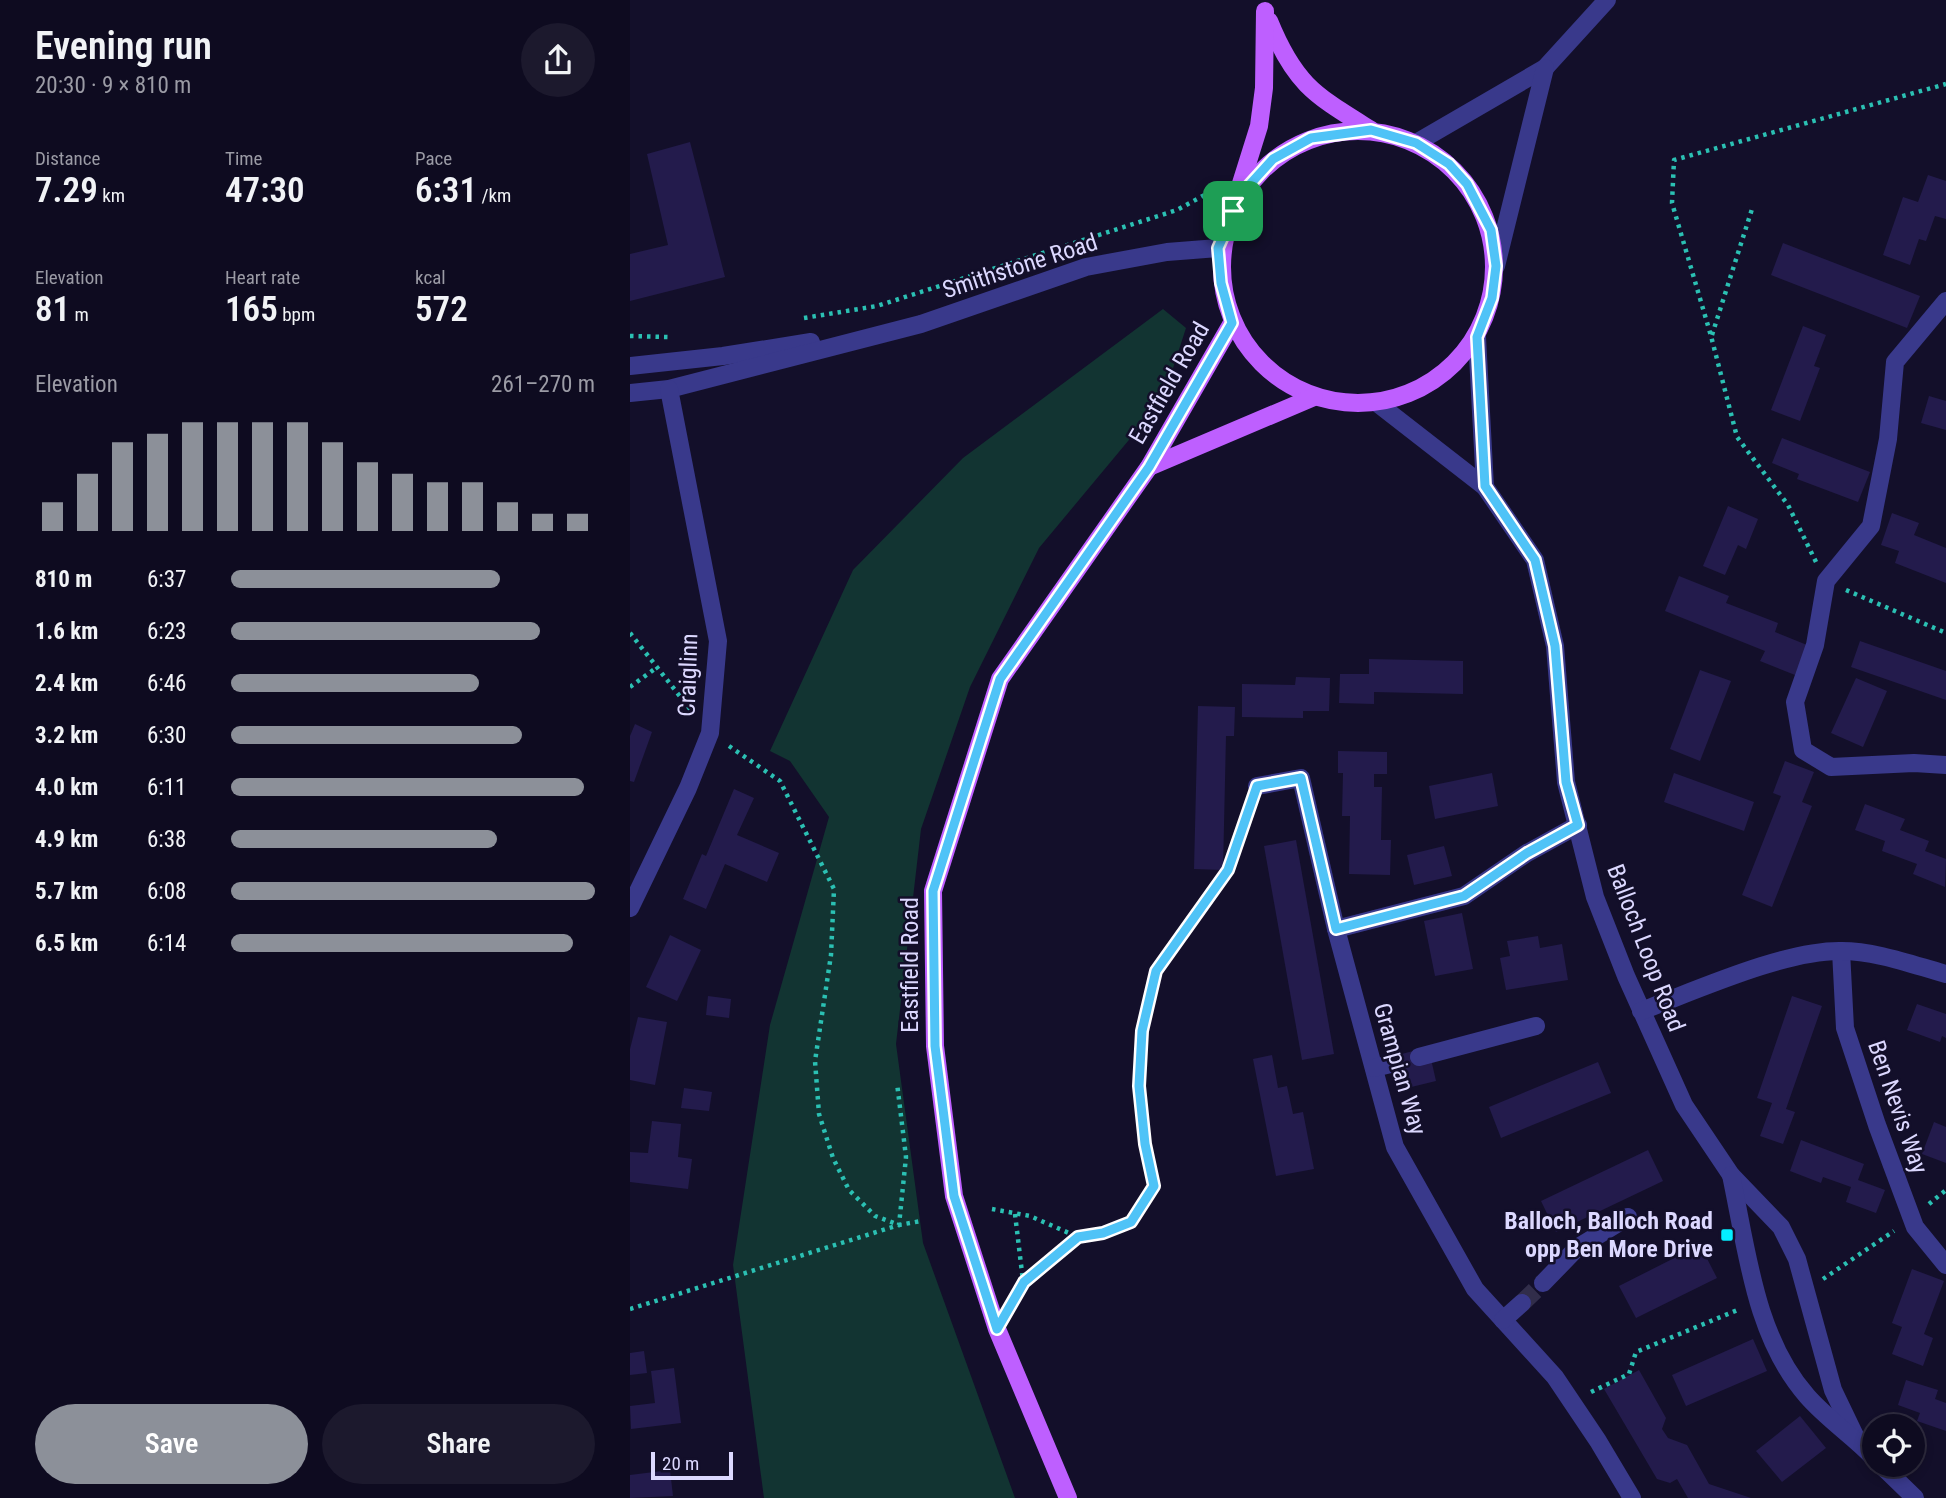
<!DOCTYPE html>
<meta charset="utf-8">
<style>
body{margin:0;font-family:"Roboto Condensed",sans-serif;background:#1c192d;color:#f1f3f6;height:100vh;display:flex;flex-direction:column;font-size:26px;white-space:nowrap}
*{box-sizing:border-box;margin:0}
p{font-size:23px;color:#9b9ba5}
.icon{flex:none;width:38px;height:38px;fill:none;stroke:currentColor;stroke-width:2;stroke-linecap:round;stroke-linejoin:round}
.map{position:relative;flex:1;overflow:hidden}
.sheet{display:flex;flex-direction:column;background:#0e0b20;width:630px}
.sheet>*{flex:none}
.controls{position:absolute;left:1232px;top:1414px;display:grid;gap:14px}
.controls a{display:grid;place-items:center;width:63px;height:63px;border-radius:50%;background:#0e0b20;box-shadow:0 4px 10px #0003,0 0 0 2px #2e2b3e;font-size:35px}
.scale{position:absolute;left:21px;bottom:18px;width:82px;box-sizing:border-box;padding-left:7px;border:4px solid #dcd8ff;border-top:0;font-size:19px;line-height:24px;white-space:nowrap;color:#dcd8ff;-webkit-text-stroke:5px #130f2a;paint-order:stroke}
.pin{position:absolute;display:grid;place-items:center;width:60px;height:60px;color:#fff;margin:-30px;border-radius:14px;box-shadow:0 4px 10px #0006}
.round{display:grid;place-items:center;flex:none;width:74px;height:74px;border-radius:37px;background:#1c192d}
.summary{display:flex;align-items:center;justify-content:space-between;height:119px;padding:0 35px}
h1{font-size:38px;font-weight:600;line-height:52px}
.figures{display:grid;grid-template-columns:repeat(3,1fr);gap:10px;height:119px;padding:7px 35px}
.figures div{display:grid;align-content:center}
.figures b{font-size:35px;font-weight:600}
.figures small{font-size:19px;font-weight:400}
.figures p{font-size:19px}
.chart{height:196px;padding:14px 35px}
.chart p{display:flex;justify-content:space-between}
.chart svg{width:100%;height:126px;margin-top:7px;stroke:#8c9099;stroke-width:6}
.action{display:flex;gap:14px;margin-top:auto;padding:14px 35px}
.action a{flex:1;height:80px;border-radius:42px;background:#8c9099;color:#fff;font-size:28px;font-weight:600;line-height:80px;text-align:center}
.action a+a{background:#1c192d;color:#f1f3f6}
ul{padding:0 35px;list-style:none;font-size:23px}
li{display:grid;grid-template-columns:112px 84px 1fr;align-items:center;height:52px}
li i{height:18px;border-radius:9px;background:#8c9099}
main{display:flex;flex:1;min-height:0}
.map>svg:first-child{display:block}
.green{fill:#123432}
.building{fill:#231b4c}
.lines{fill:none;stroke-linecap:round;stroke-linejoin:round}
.minor-tunnel{stroke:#312d4a;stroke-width:18;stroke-dasharray:18 9;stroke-linecap:butt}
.path{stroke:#2bc0b3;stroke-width:4.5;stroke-dasharray:3.5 5;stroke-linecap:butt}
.minor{stroke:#39398b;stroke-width:18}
.major{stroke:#be5fff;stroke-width:18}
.route-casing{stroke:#fff;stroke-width:14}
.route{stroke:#4fc3f7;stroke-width:9}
.poi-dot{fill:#04eeff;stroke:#130f2a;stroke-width:2.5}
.labels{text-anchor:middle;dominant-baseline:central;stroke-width:5;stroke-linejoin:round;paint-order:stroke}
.street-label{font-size:24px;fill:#dcd8ff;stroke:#130f2a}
.poi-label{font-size:24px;font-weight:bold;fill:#dcd8ff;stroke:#130f2a;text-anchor:end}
</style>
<main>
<section class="sheet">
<div class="summary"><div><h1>Evening run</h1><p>20:30 · 9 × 810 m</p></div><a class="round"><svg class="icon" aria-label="share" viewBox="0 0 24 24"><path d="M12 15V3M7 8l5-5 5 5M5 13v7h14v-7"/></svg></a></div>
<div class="figures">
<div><p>Distance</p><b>7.29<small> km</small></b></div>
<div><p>Time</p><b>47:30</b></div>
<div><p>Pace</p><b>6:31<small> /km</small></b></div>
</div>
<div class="figures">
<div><p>Elevation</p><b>81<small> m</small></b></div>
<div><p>Heart rate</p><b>165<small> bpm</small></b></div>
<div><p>kcal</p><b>572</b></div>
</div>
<div class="chart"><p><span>Elevation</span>261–270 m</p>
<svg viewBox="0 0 160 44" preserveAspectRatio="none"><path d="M5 44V34M15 44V24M25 44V13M35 44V10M45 44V6M55 44V6M65 44V6M75 44V6M85 44V13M95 44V20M105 44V24M115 44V27M125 44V27M135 44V34M145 44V38M155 44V38"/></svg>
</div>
<ul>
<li><b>810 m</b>6:37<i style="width:74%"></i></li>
<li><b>1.6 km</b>6:23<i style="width:85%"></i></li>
<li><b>2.4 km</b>6:46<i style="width:68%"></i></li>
<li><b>3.2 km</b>6:30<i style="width:80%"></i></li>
<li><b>4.0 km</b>6:11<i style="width:97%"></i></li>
<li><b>4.9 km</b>6:38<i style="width:73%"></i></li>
<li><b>5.7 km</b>6:08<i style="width:100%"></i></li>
<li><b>6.5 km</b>6:14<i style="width:94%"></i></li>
</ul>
<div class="action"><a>Save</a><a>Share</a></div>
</section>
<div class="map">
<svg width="1316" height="1498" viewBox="0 0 1316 1498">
<rect width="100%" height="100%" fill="#130f2a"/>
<path class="green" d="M533,309L556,328L533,399L409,548L340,687L291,829L266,1044L293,1243L385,1498H134L103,1265L140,1025L199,817L160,761L140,751L223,570L333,458Z"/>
<g class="building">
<path d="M60,142L95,277L0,301V254L38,245L17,154Z"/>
<path d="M1298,175L1316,181V219L1305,216L1296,241L1289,239L1280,265L1253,255L1273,197L1288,202Z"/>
<path d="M1153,243L1290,296L1277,328L1141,275Z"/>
<path d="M1173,326L1196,335L1184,366L1190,368L1170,421L1141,410Z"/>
<path d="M1299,396L1316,401V430L1291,423Z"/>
<path d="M1152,438L1240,472L1228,502L1167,479L1169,474L1142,463Z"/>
<path d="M1098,506L1128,519L1116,549L1108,545L1095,575L1073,566Z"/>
<path d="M1262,513L1289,523L1284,535L1316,548V583L1265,563L1269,551L1251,545Z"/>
<path d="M1049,576L1099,596L1096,603L1148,623L1145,632L1177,645L1165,675L1130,661L1135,651L1035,611Z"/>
<path d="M1230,641L1316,671V700L1221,667Z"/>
<path d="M739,659L833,661V694L744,692V704L709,703L710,674H739Z"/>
<path d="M1070,670L1101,681L1070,761L1040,749Z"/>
<path d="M666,677L700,678L699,711H673V718L612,717V684L665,685Z"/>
<path d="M1226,678L1257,691L1233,747L1201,733Z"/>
<path d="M568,706L605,707L604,736H596L593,870L564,869Z"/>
<path d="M5,724L22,732L4,782L0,781V736Z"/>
<path d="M708,751L757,752V774H744V787H752L751,840H761L760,875L719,874L720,816H712L713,773H708Z"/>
<path d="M1155,761L1184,772L1172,802L1182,806L1142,907L1112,895L1151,796L1143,793Z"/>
<path d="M862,773L868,806L805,819L799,786Z"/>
<path d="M1044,773L1124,802L1114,831L1034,802Z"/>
<path d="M104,789L124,798L107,835L149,853L137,882L95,864L76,909L53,899L72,854L76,856Z"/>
<path d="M1235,804L1275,819L1270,830L1299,841L1295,851L1316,859L1315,887L1283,874L1287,864L1252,851L1255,841L1225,830Z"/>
<path d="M666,840L704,1054L672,1060L634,846Z"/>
<path d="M814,846L822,876L784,885L777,855Z"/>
<path d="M832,913L843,969L805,976L794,921Z"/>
<path d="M40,935L71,950L47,1001L16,987Z"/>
<path d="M908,936L910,948L932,944L938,980L876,990L870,958L880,956L877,941Z"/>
<path d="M78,996L101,999L99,1018L76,1015Z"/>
<path d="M1162,996L1192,1006L1156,1109L1165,1112L1153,1144L1130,1136L1142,1103L1127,1098Z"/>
<path d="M1287,1004L1316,1014V1038L1312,1036L1310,1042L1277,1030Z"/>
<path d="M8,1017L37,1022L25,1085L0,1080V1049Z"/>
<path d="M787,1050L801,1059L806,1081L769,1090L763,1069L764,1056Z"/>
<path d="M642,1055L648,1088L657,1086L663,1114L673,1112L684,1169L646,1176L623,1059Z"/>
<path d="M968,1062L981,1093L871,1138L859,1107Z"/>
<path d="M54,1088L82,1092L79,1111L51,1108Z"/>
<path d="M22,1121L51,1124L48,1157L62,1159L58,1189L0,1182V1152L18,1153Z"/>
<path d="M1304,1122L1316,1127V1163L1292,1154Z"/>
<path d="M1171,1140L1234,1164L1228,1180L1255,1190L1246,1213L1216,1202L1221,1187L1193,1177L1191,1183L1160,1171Z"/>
<path d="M1018,1150L1033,1181L926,1232L911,1201Z"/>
<path d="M1070,1245L1087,1278L1006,1318L989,1286Z"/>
<path d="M1282,1269L1314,1281L1294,1334L1303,1338L1293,1366L1262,1354L1272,1327L1262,1323Z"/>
<path d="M1123,1339L1137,1371L1056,1406L1042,1375Z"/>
<path d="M14,1351L17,1373L0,1375V1353Z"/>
<path d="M44,1368L51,1423L1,1429L0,1406L25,1403L21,1371Z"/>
<path d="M1009,1370L1036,1418L1032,1429L1038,1438L1057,1445L1079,1484L1121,1498H1058L1047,1479L1040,1483L1027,1479L974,1389Z"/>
<path d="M1276,1380L1308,1390L1305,1399L1316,1403V1431L1287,1421L1290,1413L1268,1405Z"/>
<path d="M1170,1416L1196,1448L1152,1482L1126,1451Z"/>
<path d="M40,1470L43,1496L0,1498V1475Z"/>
</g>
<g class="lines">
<path class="minor-tunnel" d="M892,1303L913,1283"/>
<g class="path">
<path d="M174,318L247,306L547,210L580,192L586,181"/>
<path d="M1082,335L1122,209"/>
<path d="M0,336L38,337"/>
<path d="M1186,562L1158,505L1107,437L1081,336L1042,203L1044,160L1316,84"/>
<path d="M1216,590L1316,633"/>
<path d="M0,633L60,709"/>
<path d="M0,687L26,668"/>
<path d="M99,746L150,781L204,889L201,955L185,1061L189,1114L203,1158L219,1190L245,1216L269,1225L291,1221"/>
<path d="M1299,1204L1316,1190"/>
<path d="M362,1209L400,1216L448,1237L473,1233L501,1222L524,1186L515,1144L509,1086L512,1031L526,971L598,870L621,804"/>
<path d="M385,1214L393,1281"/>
<path d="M1193,1279L1264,1231"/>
<path d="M381,1304L394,1282L448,1237"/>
<path d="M0,1309L269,1225L276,1157L267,1083"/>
<path d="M961,1392L999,1374L1006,1352L1110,1309"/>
</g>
<g class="minor">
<path d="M786,143L915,68L977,0"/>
<path d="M866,266L915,68"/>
<path d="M1316,301L1265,362L1258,439L1241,526L1196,581L1185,645L1165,702L1173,750L1201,767L1284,763L1316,765"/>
<path d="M847,337L855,487"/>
<path d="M0,366L93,356L181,342"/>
<path d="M0,393L39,389L291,324L456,267L537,252L588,248"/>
<path d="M747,403L855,487L905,560L925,646L936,782L965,897L996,976L1054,1105L1101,1175L1151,1227L1167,1259L1203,1390L1227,1440"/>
<path d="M627,786L671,778L706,929L765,1147L845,1289L925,1377L968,1441L1002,1498"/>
<path d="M0,908L58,788L80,733L88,641L39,389"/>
<path d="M706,929L834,896L897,853L948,825"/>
<path d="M1211,951L1215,1028L1247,1125L1285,1227L1316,1265"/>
<path d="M1011,1011C1065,991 1155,950 1211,951C1246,951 1283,965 1316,974"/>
<path d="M789,1057L906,1026"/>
<path d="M744,1068L765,1063"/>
<path d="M1101,1175C1117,1250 1125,1337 1177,1396C1197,1419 1223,1436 1244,1458"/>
<path d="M913,1283L947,1248L998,1217"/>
<path d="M873,1320L892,1303"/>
<path d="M1251,1465L1285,1498"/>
</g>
<g class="major">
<path d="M639,21C665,85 685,95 741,130"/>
<circle cx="728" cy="267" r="136"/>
<path d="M608,193L629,126L634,88L635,11"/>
<path d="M519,467L684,397"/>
<path d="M438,1498L367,1329L324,1196L305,1046L303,891L370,679L519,467L602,323"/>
</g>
</g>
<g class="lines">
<defs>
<path id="route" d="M741,130L786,143L819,164L837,184L861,230L866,266L862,298L847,337L855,486L905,560L925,646L936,782L948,825L897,853L834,896L706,929L671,778L627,786L598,870L526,971L512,1031L509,1086L515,1144L524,1186L501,1222L473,1233L448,1237L394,1282L367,1329L324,1196L305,1046L303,891L370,679L519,467L602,323L591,283L588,248L613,192L643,159L681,138Z"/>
</defs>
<use href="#route" class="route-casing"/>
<use href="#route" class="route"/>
</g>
<rect class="poi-dot" x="1090" y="1228" width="14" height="14" rx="3.5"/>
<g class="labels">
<g class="street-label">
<text transform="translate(390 266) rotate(-18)">Smithstone Road</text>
<text transform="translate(539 383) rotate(-60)">Eastfield Road</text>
<text transform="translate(58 675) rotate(-88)">Craiglinn</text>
<text transform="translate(1016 948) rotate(69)">Balloch Loop Road</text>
<text transform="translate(280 965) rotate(-90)">Eastfield Road</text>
<text transform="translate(770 1069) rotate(74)">Grampian Way</text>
<text transform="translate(1268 1107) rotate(71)">Ben Nevis Way</text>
</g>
<g class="poi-label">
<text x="1083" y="1221">Balloch, Balloch Road<tspan x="1083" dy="28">opp Ben More Drive</tspan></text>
</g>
</g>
</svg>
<div class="controls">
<a><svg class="icon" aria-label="locate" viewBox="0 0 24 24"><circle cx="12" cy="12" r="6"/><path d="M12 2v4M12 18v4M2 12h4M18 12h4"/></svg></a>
</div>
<div class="scale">20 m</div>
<div class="pin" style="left:603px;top:211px;background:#1e9e55"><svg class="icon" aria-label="arrive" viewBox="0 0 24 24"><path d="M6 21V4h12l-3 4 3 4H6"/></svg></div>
</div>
</main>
